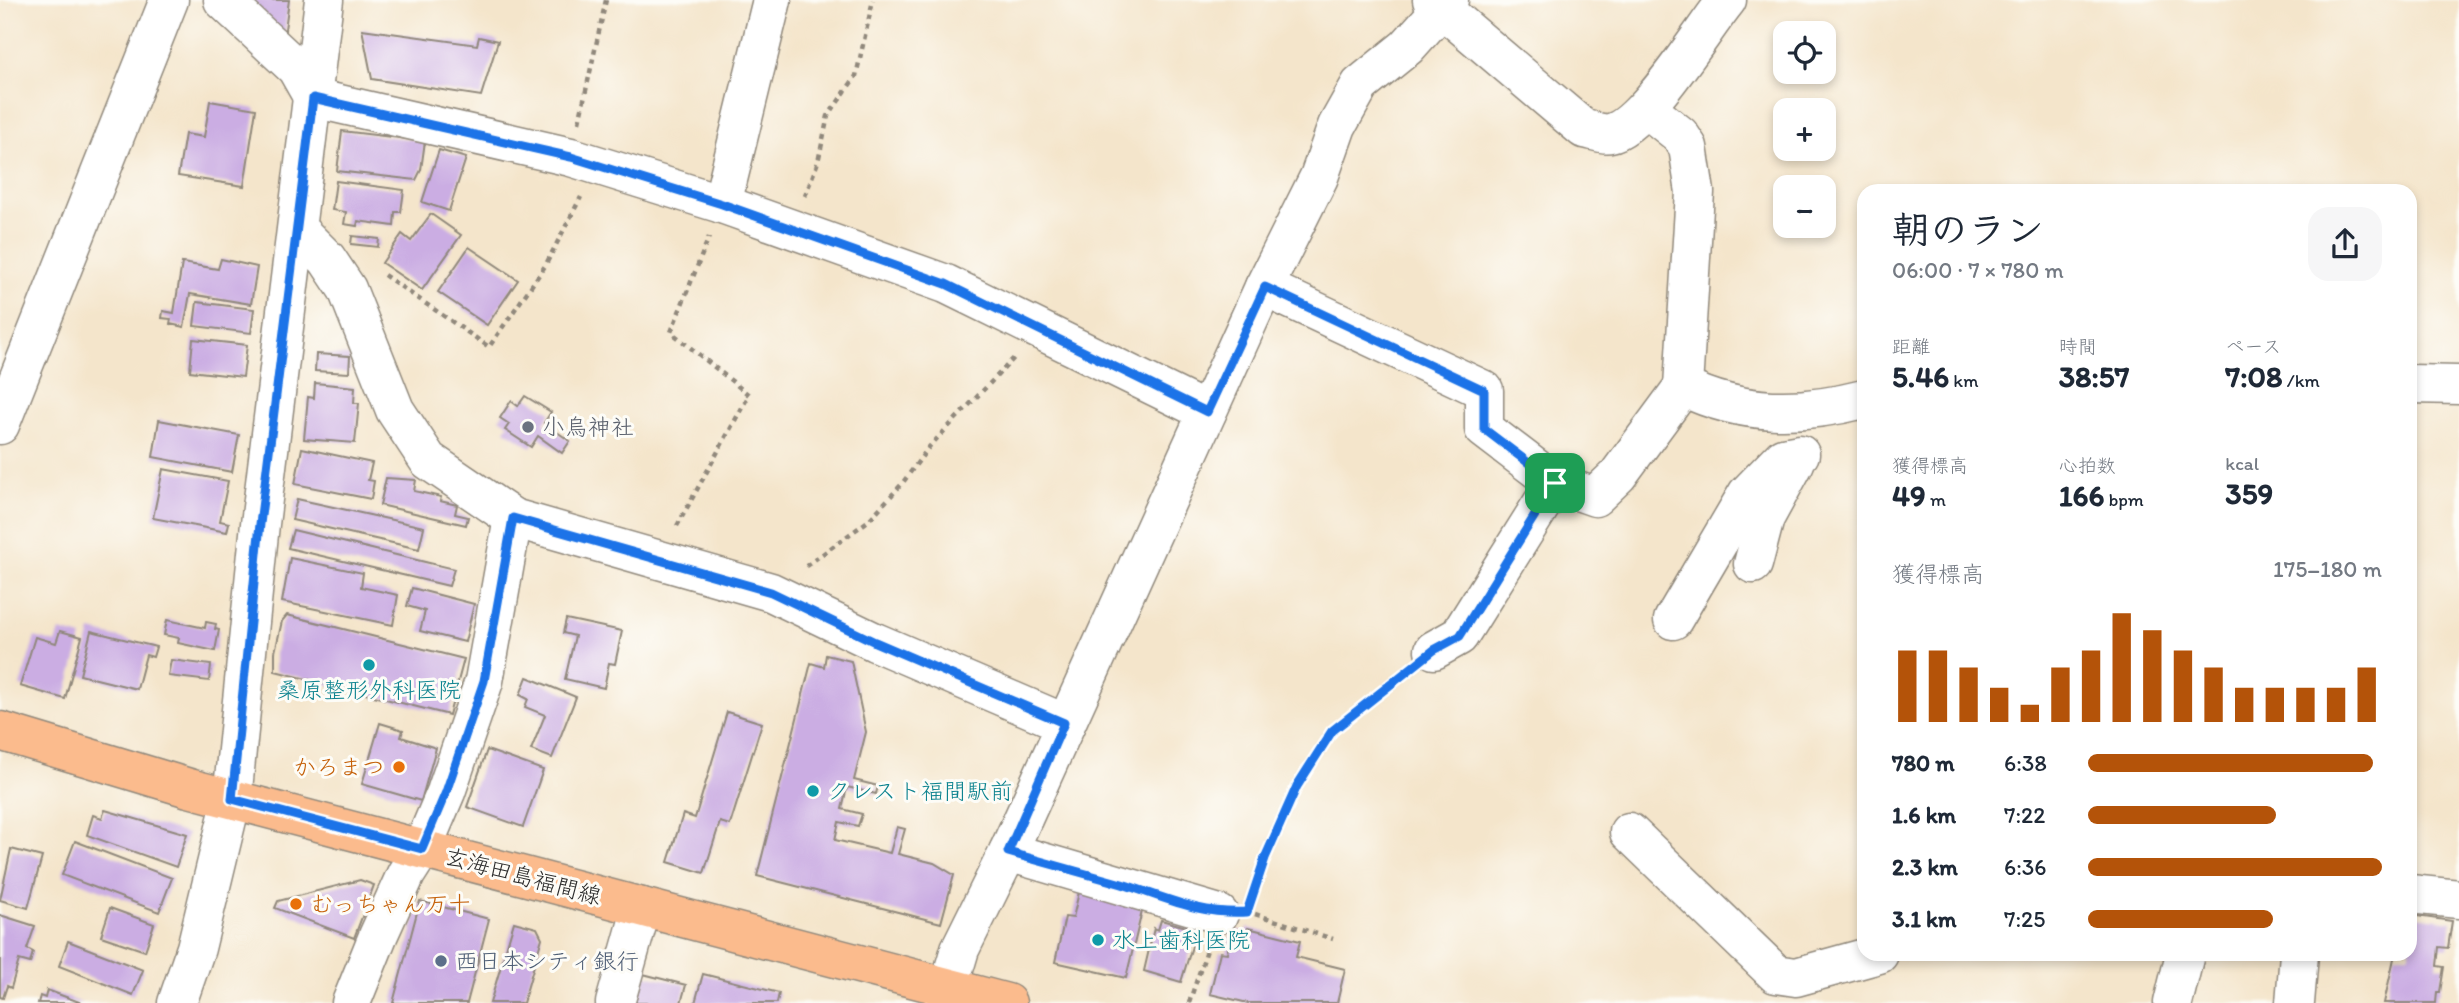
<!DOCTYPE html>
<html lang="ja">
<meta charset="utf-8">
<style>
body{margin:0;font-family:Itim,"Klee One",sans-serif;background:#f6f6f7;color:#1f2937;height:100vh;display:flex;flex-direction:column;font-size:26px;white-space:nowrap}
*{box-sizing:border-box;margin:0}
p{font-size:23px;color:#747a83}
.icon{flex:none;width:38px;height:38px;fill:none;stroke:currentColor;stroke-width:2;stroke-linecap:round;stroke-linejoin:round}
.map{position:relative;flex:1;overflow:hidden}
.drawer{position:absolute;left:1857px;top:184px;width:560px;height:777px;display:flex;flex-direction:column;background:#fff;border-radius:21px;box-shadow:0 4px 10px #0003}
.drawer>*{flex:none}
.fabs{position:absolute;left:1773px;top:21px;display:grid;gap:14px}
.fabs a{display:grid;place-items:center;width:63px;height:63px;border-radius:14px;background:#fff;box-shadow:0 4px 10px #0003;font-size:35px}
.pin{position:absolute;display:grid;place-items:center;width:60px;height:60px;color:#fff;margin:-30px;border-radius:14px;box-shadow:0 4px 10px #0006}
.round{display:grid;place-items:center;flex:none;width:74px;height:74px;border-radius:21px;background:#f6f6f7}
.overview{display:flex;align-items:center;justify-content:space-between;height:119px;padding:0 35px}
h1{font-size:38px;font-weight:800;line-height:52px}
.figures{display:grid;grid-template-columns:repeat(3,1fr);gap:10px;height:119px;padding:7px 35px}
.figures div{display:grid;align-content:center}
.figures b{font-size:30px;font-weight:800}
.figures small{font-size:19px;font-weight:400}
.figures p{font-size:19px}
.chart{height:196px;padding:14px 35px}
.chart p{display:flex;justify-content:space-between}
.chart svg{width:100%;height:126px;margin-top:7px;stroke:#b45309;stroke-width:6}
ul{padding:0 35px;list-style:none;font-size:23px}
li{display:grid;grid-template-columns:112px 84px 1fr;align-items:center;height:52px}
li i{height:18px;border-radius:9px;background:#b45309}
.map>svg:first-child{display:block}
.building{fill:#cbade3}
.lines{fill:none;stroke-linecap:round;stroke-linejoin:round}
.minor-casing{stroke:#90887b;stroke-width:41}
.major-casing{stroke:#90887b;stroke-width:41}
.path{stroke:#90887b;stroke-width:4.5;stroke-dasharray:5 5;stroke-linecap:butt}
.minor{stroke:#fff;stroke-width:38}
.major{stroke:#fbbb8d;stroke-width:38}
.route-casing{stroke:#fff;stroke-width:14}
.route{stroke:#1a73e8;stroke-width:9}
.worship-dot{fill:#6b7280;stroke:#fdfcf7;stroke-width:2.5}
.culture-dot{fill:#0f9aa8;stroke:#fdfcf7;stroke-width:2.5}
.food-dot{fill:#e8710a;stroke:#fdfcf7;stroke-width:2.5}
.service-dot{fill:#5c6f8a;stroke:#fdfcf7;stroke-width:2.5}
.labels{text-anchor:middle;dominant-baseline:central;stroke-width:6;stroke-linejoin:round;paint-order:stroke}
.worship-label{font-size:23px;fill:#5b616d;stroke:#fdfcf7;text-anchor:start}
.culture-label{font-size:23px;fill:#0d838f;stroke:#fdfcf7;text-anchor:start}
.food-label{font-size:23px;fill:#c56008;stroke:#fdfcf7;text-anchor:end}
.street-label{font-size:23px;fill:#2b2b2b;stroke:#fdfcf7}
.service-label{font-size:23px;fill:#4e5e75;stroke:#fdfcf7;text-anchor:start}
</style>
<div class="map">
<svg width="2459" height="1003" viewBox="0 0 2459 1003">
<rect width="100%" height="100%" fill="#fdfcf7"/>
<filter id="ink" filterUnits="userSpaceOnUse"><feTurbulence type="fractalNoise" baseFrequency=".0143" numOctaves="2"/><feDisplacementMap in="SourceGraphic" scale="14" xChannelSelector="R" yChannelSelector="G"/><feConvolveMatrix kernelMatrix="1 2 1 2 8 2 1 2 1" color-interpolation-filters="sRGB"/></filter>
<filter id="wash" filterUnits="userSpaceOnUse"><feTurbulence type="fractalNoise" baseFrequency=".00686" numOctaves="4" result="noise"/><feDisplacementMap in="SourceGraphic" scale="28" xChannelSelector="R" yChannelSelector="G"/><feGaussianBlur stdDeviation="1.57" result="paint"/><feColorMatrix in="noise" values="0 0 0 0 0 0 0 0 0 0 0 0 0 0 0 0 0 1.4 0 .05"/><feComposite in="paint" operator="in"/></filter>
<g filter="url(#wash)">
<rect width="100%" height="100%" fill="#f4e5cb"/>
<g id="blocks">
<g class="building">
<path d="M245,0H289L284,37Z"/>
<path d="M362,29L477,45L479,37L498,41L481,96L372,79Z"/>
<path d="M210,101L256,109L244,186L178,176L185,134L204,137Z"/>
<path d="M342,131L425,141L421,170L416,180L337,171Z"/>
<path d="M439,150L466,158L449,211L422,202Z"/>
<path d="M336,181L404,190L401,212H395L394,226L358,221L357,226L344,224L346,212L332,210Z"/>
<path d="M431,214L461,235L422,290L382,263L402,234L411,241Z"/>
<path d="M352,236L379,239L378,247L351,244Z"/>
<path d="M469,247L518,280L487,325L438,292Z"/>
<path d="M221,259L257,267L251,304L190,294L184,327L170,324L171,319L162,318L163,311L174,313L182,263L218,269Z"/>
<path d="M197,302L254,309L251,333L194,326Z"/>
<path d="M193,339L247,345L243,377L190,371Z"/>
<path d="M316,354L350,356L349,373L315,371Z"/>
<path d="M315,383L355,387L354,403H359L355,443L304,439L308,397L314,398Z"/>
<path d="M525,396L551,412L544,423L570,441L562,453L538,436L531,447L505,430L509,424L500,418L511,401L518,406Z"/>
<path d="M159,420L239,435L232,472L153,457Z"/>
<path d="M302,448L372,463L368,480L374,481L371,499L295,484Z"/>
<path d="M163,469L228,481L220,521L229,523L227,532L153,518Z"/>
<path d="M386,478L416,480L414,491L441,497L440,501L457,505L455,514L468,517L466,525L380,505Z"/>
<path d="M297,499L424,527L419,549L292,520Z"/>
<path d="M293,530L454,569L449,586L288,548Z"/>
<path d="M290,558L363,573L361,587L398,595L393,625L282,602Z"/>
<path d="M412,588L474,604L465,642L420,631L425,611L407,606Z"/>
<path d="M287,615L464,659L449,715L275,671V652L282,621Z"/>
<path d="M566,619L622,631L615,664L609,663L604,688L565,679L575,636L563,633Z"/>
<path d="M167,620L205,628L206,622L216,624L215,629L219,630L215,651L178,643L179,638L164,635Z"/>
<path d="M60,631L82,637L65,699L20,686L35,637L56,643Z"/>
<path d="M91,631L156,647L153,657L146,655L137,689L80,675Z"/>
<path d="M826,655L851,661L866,732L854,780L878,786L876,794L847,787L842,809L862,814L858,826L839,822L835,840L890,853L897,827L905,829L898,854L934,863L954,875L941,923L757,876L811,663L824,667Z"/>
<path d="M171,660L211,665L209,681L168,676Z"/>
<path d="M527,677L576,697L552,758L531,750L545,715L525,707L528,699L520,695Z"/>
<path d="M727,712L762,723L730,825L720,822L704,873L668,862L683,814L695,818Z"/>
<path d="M380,723L403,730L401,737L436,748L421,801L362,784Z"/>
<path d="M487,750L543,770L523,827L467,807Z"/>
<path d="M105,810L187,834L176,867L87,835L93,815L102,818Z"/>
<path d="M75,841L172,878L159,912L62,875Z"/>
<path d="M11,849L42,857L28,908L0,900Z"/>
<path d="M360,880L374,885L354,938L275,908L278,901Z"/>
<path d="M1079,892L1143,907L1126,978L1055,962L1065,917L1073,918Z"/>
<path d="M420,901L489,919L467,1003H393Z"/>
<path d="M110,908L154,924L145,951L101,936Z"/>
<path d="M0,915L35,926L27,949L33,952L30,963L19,960L11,988L7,986L3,998L0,997Z"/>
<path d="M2410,915L2452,921L2448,948L2439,947L2437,966L2444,967L2440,992H2437L2436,1003H2384L2395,954H2410Z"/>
<path d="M1161,920L1197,930L1181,982L1144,971L1154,928L1158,930Z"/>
<path d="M514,922L537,928L542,938L523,1003H490Z"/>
<path d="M1248,928L1300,941L1296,957L1345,969L1337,1003H1248L1210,994L1220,952L1227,953L1232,929L1246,932Z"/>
<path d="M68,941L143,970L133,995L59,966Z"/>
<path d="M643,974L686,985L681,1003H635Z"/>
<path d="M703,974L779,993L777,1003H695Z"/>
<path d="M47,990L82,1003H38L40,996L45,998Z"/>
</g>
</g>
</g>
<g filter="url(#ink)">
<use href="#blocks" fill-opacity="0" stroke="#90887b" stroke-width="2"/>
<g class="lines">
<defs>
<g id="minor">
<path d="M223,0L296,68L313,98L571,157L722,204L946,284L1207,412"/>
<path d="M1432,0L1584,129C1592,130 1603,135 1610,133C1644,127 1703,29 1727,0"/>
<path d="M722,204L772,0"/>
<path d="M297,229L327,259L347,289L395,410L428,460L513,518L771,592L875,642L1064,723"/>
<path d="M1264,287L1484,390V429L1555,483L1595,497L1618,475L1683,387L1695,192L1688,147L1680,135L1646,108"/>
<path d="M2410,384L2459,385"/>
<path d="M1683,387C1743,416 1801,415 1864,399"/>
<path d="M0,425L169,0"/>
<path d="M1753,564L1765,518L1795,463"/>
<path d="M1673,620L1747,494L1783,457L1800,454"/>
<path d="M1434,650L1459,636L1555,483"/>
<path d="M1629,832L1776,974L1796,977L1879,954"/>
<path d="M1008,852L1219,914"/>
<path d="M2410,894L2459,899"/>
<path d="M177,1003L196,948L232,799L260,524L324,0"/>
<path d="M351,1003L378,936L406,874L422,849L446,792L484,681L513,518"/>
<path d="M615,1003L642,907"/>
<path d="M944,1003L960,949L1008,852L1264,287L1319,177L1337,126L1360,85L1407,47L1449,0"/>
<path d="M2173,1003L2185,954"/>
<path d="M2295,1003L2299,954"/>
</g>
<path id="major" d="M0,731L189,788L1007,1003"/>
</defs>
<use href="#minor" class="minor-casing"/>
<use href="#major" class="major-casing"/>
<g class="path">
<path d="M579,122L606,0"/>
<path d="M805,196L818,162L828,116L856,76L873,0"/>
<path d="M384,275L489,347L545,266L581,197"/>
<path d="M677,526L749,395L671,332L709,237"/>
<path d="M806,566L868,521L901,485L929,447L1014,358"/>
<path d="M1252,896L1297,786L1332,731L1406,673"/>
<path d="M1255,914L1333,939"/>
<path d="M1189,1003L1208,947"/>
</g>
<use href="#minor" class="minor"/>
<use href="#major" class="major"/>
</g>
</g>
<g class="lines" filter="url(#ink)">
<defs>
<path id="route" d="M313,98L571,157L722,204L946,284L1207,412L1265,287L1484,390V429L1555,483L1460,636L1434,650L1332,731L1297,786L1265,858L1247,912C1199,915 1167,898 1122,884C1084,873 1046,863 1008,852L1064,723L875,642L771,592L513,518L484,681L446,792L422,849L232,799L260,524Z"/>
</defs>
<use href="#route" class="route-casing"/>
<use href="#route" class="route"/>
</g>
<circle class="worship-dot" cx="528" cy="427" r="7"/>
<g class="culture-dot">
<circle cx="369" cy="665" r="7"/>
<circle cx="813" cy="791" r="7"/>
<circle cx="1098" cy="940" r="7"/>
</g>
<g class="food-dot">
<circle cx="399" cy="767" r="7"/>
<circle cx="296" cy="904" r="7"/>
</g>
<circle class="service-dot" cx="441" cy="961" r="7"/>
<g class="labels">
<g class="worship-label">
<text x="542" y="427">小烏神社</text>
</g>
<g class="culture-label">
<text x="369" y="690" text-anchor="middle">桑原整形外科医院</text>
<text x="827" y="791">クレスト福間駅前</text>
<text x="1112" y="940">水上歯科医院</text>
</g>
<g class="food-label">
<text x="385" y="767">かろまつ</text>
<text x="310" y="904" text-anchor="start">むっちゃん万十</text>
</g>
<g class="street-label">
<text transform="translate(523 876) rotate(15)">玄海田島福間線</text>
</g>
<g class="service-label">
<text x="455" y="961">西日本シティ銀行</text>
</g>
</g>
</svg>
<div class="fabs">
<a><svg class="icon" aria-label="locate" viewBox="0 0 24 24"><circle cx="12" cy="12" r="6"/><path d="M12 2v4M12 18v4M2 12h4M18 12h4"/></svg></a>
<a>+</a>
<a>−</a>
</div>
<div class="pin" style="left:1555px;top:483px;background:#1e9e55"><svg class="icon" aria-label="arrive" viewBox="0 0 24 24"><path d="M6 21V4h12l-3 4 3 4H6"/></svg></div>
<section class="drawer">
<div class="overview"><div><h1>朝のラン</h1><p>06:00 · 7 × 780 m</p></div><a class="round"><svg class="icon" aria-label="share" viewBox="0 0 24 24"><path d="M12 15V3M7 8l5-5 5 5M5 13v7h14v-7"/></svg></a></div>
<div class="figures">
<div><p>距離</p><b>5.46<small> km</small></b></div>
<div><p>時間</p><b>38:57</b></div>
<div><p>ペース</p><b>7:08<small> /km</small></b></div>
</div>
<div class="figures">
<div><p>獲得標高</p><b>49<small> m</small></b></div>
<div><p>心拍数</p><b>166<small> bpm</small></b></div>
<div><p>kcal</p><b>359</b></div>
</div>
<div class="chart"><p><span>獲得標高</span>175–180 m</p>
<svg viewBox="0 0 160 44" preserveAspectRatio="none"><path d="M5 44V19M15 44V19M25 44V25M35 44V32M45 44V38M55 44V25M65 44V19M75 44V6M85 44V12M95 44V19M105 44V25M115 44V32M125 44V32M135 44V32M145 44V32M155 44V25"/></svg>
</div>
<ul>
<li><b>780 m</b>6:38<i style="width:97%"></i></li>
<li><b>1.6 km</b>7:22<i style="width:64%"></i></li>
<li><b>2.3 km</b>6:36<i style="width:100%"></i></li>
<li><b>3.1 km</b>7:25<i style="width:63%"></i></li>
</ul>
</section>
</div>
